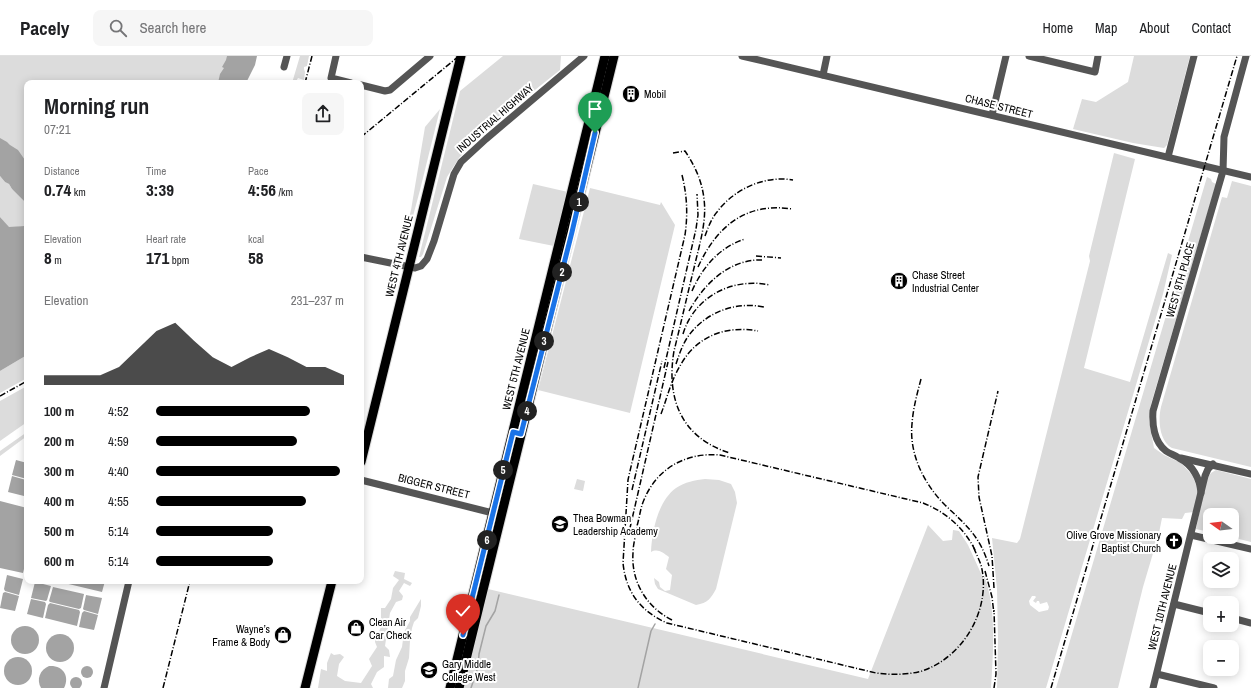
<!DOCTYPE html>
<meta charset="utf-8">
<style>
body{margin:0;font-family:"Archivo Narrow",sans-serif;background:#f6f6f6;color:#202124;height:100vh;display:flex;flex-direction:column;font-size:15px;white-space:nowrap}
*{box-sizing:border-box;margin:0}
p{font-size:13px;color:#757577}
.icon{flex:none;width:22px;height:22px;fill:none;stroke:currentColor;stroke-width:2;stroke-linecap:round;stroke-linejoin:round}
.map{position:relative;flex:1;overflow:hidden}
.sheet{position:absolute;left:24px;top:24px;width:340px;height:504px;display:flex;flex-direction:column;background:#fff;border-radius:8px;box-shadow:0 2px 10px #0003}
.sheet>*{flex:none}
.needle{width:26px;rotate:284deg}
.fabs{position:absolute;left:1203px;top:452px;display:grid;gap:8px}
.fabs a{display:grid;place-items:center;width:36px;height:36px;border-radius:8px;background:#fff;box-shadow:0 2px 10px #0003;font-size:20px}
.pin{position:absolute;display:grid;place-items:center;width:34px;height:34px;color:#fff;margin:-41px -17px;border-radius:50% 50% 50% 0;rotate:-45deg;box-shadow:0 0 4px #0007}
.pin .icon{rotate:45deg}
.km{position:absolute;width:20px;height:20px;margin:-10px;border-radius:50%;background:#222;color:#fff;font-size:11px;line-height:20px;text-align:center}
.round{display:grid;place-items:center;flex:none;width:42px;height:42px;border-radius:8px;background:#f6f6f6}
.overview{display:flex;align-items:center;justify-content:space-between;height:68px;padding:0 20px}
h1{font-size:22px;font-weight:800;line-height:30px}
.figures{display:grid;grid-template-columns:repeat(3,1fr);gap:6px;height:68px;padding:4px 20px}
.figures div{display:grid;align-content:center}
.figures b{font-size:17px;font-weight:800}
.figures small{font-size:11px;font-weight:400}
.figures p{font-size:11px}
.chart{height:112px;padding:8px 20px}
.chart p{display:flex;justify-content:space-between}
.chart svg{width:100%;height:72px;margin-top:4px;fill:#000;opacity:.7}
ul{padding:0 20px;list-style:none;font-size:13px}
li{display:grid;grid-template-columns:64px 48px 1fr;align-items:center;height:30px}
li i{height:10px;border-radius:5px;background:#000}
header{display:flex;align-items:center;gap:24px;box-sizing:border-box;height:56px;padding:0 20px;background:#fff;border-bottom:1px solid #e0e0e0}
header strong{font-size:19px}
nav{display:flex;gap:22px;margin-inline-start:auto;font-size:14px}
.search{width:280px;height:36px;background:#f6f6f6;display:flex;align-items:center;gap:10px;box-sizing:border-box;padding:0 14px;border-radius:8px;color:#757577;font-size:15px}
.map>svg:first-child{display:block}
.green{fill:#dcdcdc;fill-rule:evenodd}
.water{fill:#a3a3a3}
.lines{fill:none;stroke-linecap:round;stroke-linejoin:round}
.stream{stroke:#a3a3a3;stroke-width:1.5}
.major-casing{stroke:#dbdbdb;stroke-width:11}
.minor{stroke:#555;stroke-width:7}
.major{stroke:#000;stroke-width:9}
.rail{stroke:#000;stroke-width:1.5;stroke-dasharray:6 2 1 2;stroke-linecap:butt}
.route-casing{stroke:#fff;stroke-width:8}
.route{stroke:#1a73e8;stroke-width:5}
.labels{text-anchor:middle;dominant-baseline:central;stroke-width:4;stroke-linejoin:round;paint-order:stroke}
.poi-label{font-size:11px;fill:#000;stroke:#fff;text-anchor:start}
.street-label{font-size:11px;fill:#000;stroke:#fff}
</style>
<header>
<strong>Pacely</strong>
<div class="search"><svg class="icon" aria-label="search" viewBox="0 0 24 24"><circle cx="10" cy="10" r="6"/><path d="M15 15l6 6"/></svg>Search here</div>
<nav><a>Home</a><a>Map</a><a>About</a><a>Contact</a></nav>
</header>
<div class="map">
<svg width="1251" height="632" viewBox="0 0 1251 632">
<rect width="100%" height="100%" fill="#fff"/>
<g class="green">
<path d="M0,0H231L224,27H27V125L0,83Z"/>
<path d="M300,0H309L307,10L304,11V13L305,16L304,24L298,22L295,27H292Z"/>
<path d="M503,0H561L560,14L511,53L473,87L459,102L447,121L423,198L421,201H419L460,35Z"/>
<path d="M1134,0H1190L1167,89L1164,92L1133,87L1073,73L1082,43L1096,46L1128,26Z"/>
<path d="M440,53L420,134L402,201L399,203L411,154L425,71Z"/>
<path d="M1114,97L1135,103L1084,312L1130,326L1168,197L1172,199L1163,238L1046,632H997L998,583L997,533L992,482L1017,487L1020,483L1090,205L1089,200ZM1032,540H1035L1036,541L1033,545L1036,547L1037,545H1039L1040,548L1047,546L1049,551L1048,554L1039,556L1030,549L1029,545Z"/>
<path d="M0,120L5,126L9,128L12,133L27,148V172L24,170L9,172L0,161Z"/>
<path d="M1207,121L1211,123L1212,126L1216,128L1151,348L1149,365L1154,392L1164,399L1181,407L1192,419L1197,431V443L1194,456L1185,457L1182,463L1162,462L1159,477L1143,531L1118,632H1056Z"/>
<path d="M1232,125L1251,130V411L1172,392C1159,385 1158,363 1161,351L1222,141L1227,142Z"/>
<path d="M533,128L568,136L554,190L519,183Z"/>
<path d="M590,132L660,149L661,146L675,169L630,357L538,334Z"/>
<path d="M27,299V322L0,337V315Z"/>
<path d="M27,330V366L0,385V345Z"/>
<path d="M27,376V380L0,400V395Z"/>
<path d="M1216,414L1251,423V486L1231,481L1232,459H1210V476L1196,473L1206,424L1211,417Z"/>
<path d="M577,423L585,425L583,435L574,433Z"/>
<path d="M705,423L719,424L731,428L735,436L737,447L716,533C711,542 708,547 696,549L658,533L655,528L654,522L659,526L660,531L665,535L670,534L672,519L666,513L669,501C663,497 658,492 651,496C652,475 658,445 676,432C685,426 695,424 705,423Z"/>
<path d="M928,469L943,485L952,484L953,474L959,475L968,489L984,524V519C997,553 993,597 991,632H464L488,533L868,623Z"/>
<path d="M395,515L405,517L404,523L412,527L410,530L404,527L399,535L403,540L402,544L396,546L390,557L385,590L389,594L390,601L384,600V611L377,616L371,628L373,632H318L321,613L327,615V607L331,597L334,599L340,598L344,601L339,608L337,620L345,625L361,627L372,610L369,603L377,591L375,586V580H377L381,571V552H385L391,543L393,532L399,524L393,520Z"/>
<path d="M421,543V550L418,562L414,566L412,572L410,584L409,602L405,615V625L402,632H388L389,623L393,620L396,604L402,591L404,576L410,565V561Z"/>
</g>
<g class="water">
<path d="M227,0H257L255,9L246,27H218L220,18L224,12L222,11L226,4Z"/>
<path d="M0,82L7,86L10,89L18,94L27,107V148L12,133L9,128L5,126L0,120Z"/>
<path d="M0,161L9,171L24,170L27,172V299L0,315Z"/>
<path d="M16,404L27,407V423L12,419Z"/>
<path d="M12,420L26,424L27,428L24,440L8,436Z"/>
<path d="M0,445L27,452V501L23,517L0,512Z"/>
<path d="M7,519L23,523L19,539L5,535L4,533Z"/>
<path d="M56,525H105L102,536Z"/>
<path d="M35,526L51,530L47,544L46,545L31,542Z"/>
<path d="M53,531L84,538L81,552L79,553L50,546L49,545Z"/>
<path d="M5,536L19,540L15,555L0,552L3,537Z"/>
<path d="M86,539L102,542L98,558L84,554L83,553Z"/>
<path d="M31,543L45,546L46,548L43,562L27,558Z"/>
<path d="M50,547L79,554L80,556L77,570L45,562L48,549Z"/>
<path d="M84,555L98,559L94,574L79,571L82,557Z"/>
<circle cx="25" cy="584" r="14"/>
<circle cx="60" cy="592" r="14"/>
<circle cx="18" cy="615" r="14"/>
<path d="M49,610C63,609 70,620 64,632H41C36,623 40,614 49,610Z"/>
<circle cx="87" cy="616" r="6"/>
<circle cx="76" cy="627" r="6"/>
</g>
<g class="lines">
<g class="stream">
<path d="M471,632L478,611L479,598L486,570L495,555L499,539"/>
<path d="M638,632L651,575L655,568"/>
</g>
<defs>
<g id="major">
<path d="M361,406L461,0"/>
<path d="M305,632L332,525"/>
<path d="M450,632L605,0"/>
<path d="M459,632L614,0"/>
</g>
</defs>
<use href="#major" class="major-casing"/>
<g class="minor">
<path d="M336,0L331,22L351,27"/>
<path d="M742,0L1251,121"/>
<path d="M1029,0L1095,16L1098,0"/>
<path d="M284,11L287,0"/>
<path d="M823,19L827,0"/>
<path d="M361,29L385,35L390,34L430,0"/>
<path d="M992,59L1006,0"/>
<path d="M1168,101L1194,0"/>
<path d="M361,201L415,212L421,210L427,203L434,185L454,118L461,106L486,83L584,0"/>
<path d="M1181,402L1251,418"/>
<path d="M361,424L497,458"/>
<path d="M1201,437C1200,423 1193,409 1179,402C1175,399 1170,398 1166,395C1154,386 1152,368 1153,355L1223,115L1224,81L1246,0"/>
<path d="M1191,479L1251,493"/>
<path d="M1174,548L1210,557"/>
<path d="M1232,562L1251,567"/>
<path d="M1157,618L1214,632"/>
<path d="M104,632L129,525"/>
<path d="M1153,632L1205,420L1208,413L1213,408"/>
</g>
<use href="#major" class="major"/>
<g class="rail">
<path d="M305,27L312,0"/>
<path d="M361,81L459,0"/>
<path d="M673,97L685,95C695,110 702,125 704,143C707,166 699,190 694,212C687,240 681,267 674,295C666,342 681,382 730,397"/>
<path d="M682,119C687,139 688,158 685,179L630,415L628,424L623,507C626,536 640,555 667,567L876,617C892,619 907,619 922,615C964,601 992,552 981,509C979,503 975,496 973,489"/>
<path d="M705,180C708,172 711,163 717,156C734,133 765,119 793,124"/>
<path d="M756,200L781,202"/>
<path d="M698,211C717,170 746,146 792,153"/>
<path d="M692,235C703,210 720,191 745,183"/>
<path d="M689,255C704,228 729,203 762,204"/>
<path d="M683,278C694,241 732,221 770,229"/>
<path d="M676,308C679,299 682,290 687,282C704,257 734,245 764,251"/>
<path d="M664,312L696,173L698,159L697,138"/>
<path d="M921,323C917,338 913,353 912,368C909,398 924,428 945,449C966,469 980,480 989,510"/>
<path d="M0,340L27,325"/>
<path d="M661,358C667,342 671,325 680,310C696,280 726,269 758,275"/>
<path d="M632,434L662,305"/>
<path d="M630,472L668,306"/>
<path d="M985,515L992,541L994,558"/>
<path d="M994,532L992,500L979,441L978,421L998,335"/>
<path d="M672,564C646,551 631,525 633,497C633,488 636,479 637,470C639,463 640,456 642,449C654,414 684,396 720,399L923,447C946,456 964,472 975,494"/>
<path d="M163,632L190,525"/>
<path d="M994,632L996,618L994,554"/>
<path d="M1051,632L1237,0"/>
</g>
</g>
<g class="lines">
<defs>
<path id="route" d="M463,579L513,376L521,378L572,176L595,77"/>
</defs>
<use href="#route" class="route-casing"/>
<use href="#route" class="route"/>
</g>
<defs>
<symbol id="building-disc" viewBox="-11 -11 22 22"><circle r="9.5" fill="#000" stroke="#fff"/><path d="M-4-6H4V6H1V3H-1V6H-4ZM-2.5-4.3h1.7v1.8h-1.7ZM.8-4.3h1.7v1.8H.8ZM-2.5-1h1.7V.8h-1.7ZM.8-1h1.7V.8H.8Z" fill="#fff"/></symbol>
<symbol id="school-disc" viewBox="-11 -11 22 22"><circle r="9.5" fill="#000" stroke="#fff"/><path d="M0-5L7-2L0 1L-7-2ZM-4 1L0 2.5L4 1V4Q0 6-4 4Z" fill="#fff"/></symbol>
<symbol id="church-disc" viewBox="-11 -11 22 22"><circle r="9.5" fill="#000" stroke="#fff"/><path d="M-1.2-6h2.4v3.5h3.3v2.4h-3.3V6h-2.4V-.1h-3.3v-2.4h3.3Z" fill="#fff"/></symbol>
<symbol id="shop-disc" viewBox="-11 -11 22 22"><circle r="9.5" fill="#000" stroke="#fff"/><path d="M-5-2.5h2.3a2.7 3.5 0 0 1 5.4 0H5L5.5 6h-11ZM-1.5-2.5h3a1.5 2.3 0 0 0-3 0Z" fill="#fff"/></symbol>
</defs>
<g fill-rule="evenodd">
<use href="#building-disc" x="621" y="28" width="20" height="20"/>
<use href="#building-disc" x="889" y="215" width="20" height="20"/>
<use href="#school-disc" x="550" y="458" width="20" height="20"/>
<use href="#church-disc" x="1164" y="475" width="20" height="20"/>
<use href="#shop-disc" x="346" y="562" width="20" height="20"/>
<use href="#shop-disc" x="273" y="569" width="20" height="20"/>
<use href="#school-disc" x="419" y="604" width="20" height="20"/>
</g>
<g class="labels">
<g class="poi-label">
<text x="644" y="38">Mobil</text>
<text x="912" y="219">Chase Street<tspan x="912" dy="13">Industrial Center</tspan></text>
<text x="573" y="462">Thea Bowman<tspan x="573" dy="13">Leadership Academy</tspan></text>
<text x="1161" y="479" text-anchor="end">Olive Grove Missionary<tspan x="1161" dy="13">Baptist Church</tspan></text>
<text x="369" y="566">Clean Air<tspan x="369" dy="13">Car Check</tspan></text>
<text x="270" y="573" text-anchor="end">Wayne’s<tspan x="270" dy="13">Frame &amp; Body</tspan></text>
<text x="442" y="608">Gary Middle<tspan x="442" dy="13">College West</tspan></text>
</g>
<g class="street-label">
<text transform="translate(999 50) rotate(14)">CHASE STREET</text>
<text transform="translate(495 62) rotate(-41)">INDUSTRIAL HIGHWAY</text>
<text transform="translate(399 200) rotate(-76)">WEST 4TH AVENUE</text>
<text transform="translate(1180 224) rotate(-74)">WEST 9TH PLACE</text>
<text transform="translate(516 313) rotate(-76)">WEST 5TH AVENUE</text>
<text transform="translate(434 430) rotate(14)">BIGGER STREET</text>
<text transform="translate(1162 551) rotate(-76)">WEST 10TH AVENUE</text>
</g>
</g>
</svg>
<div class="fabs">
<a><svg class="needle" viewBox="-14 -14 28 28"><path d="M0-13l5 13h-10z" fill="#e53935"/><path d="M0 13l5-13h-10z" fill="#757577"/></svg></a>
<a><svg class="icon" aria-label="layers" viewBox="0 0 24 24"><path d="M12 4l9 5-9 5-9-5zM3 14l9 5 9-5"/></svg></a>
<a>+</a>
<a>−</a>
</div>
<div class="pin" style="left:595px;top:77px;background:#1e9e55"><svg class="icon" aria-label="arrive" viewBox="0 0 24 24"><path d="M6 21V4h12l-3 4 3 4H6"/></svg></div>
<div class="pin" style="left:463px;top:579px;background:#d93025"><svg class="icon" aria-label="check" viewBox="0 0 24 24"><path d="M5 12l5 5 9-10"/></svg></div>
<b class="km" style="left:579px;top:146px">1</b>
<b class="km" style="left:562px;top:216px">2</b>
<b class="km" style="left:544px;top:285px">3</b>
<b class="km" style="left:527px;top:355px">4</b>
<b class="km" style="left:503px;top:414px">5</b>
<b class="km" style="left:487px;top:484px">6</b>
<section class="sheet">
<div class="overview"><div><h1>Morning run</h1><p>07:21</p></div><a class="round"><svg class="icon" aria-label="share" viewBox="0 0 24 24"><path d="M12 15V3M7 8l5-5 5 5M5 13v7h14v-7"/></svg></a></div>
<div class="figures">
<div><p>Distance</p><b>0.74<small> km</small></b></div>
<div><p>Time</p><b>3:39</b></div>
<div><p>Pace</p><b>4:56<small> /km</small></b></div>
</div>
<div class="figures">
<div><p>Elevation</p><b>8<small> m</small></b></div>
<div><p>Heart rate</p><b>171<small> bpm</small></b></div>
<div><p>kcal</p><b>58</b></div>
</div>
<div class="chart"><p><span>Elevation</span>231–237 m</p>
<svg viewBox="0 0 160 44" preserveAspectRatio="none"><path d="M0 44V38L10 38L20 38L30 38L40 33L50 22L60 11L70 6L80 17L90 27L100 33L110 27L120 22L130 27L140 33L150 33L160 38V44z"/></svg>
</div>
<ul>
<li><b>100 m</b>4:52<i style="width:82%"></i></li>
<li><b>200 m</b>4:59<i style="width:75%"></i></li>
<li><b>300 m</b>4:40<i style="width:98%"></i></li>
<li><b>400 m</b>4:55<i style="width:80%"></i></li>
<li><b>500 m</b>5:14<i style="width:62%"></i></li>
<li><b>600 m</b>5:14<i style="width:62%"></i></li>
</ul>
</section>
</div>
